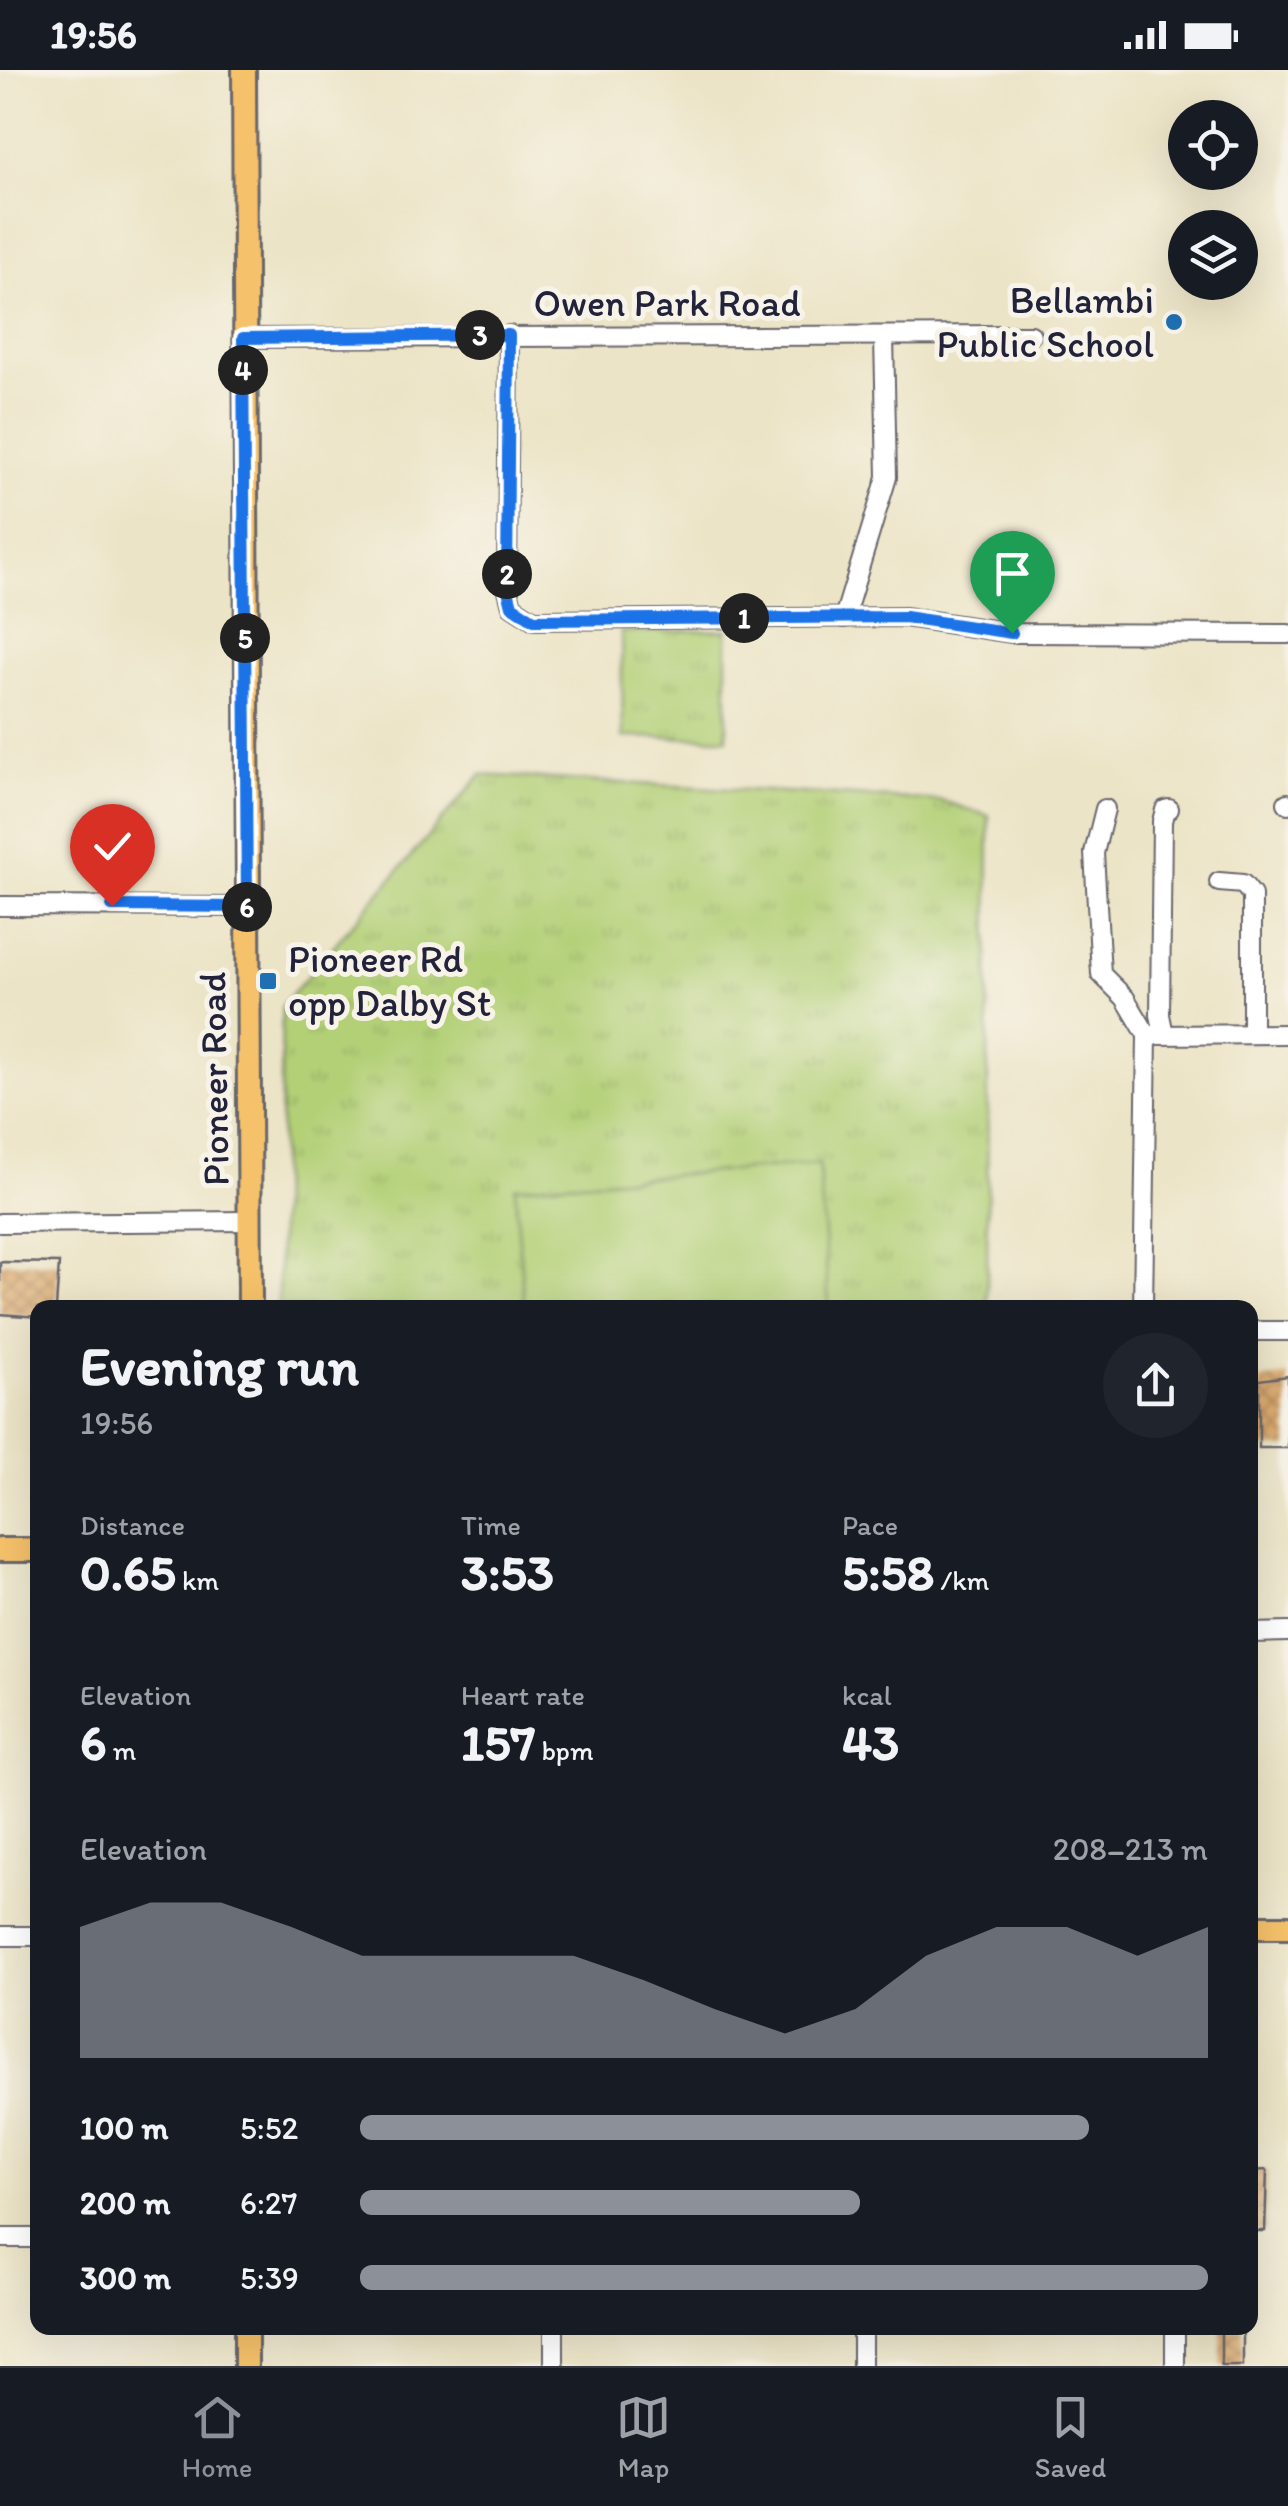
<!DOCTYPE html>
<meta charset="utf-8">
<style>
body{margin:0;font-family:Itim,sans-serif;background:#20242c;color:#f1f3f6;height:100vh;display:flex;flex-direction:column;font-size:38px;white-space:nowrap}
*{box-sizing:border-box;margin:0}
p{font-size:32px;color:#9ea1a6}
.icon{flex:none;width:55px;height:55px;fill:none;stroke:currentColor;stroke-width:2;stroke-linecap:round;stroke-linejoin:round}
.map{position:relative;flex:1;overflow:hidden}
.panel{position:absolute;left:30px;top:1230px;width:1228px;height:1035px;display:flex;flex-direction:column;background:#171b24;border-radius:20px;box-shadow:0 10px 40px #0002}
.panel>*{flex:none}
.controls{position:absolute;left:1168px;top:30px;display:grid;gap:20px}
.controls a{display:grid;place-items:center;width:90px;height:90px;border-radius:50%;background:#171b24;box-shadow:0 10px 40px #0002;font-size:50px}
.pin{position:absolute;display:grid;place-items:center;width:85px;height:85px;color:#fff;margin:-102px -42px;border-radius:50% 50% 50% 0;rotate:-45deg;box-shadow:0 0 10px #0007}
.pin .icon{rotate:45deg}
.km{position:absolute;width:50px;height:50px;margin:-25px;border-radius:50%;background:#222;color:#fff;font-size:28px;line-height:50px;text-align:center}
.round{display:grid;place-items:center;flex:none;width:105px;height:105px;border-radius:52px;background:#20242c}
.head{display:flex;align-items:center;justify-content:space-between;height:170px;padding:0 50px}
h1{font-size:55px;font-weight:700;line-height:75px}
.metrics{display:grid;grid-template-columns:repeat(3,1fr);gap:15px;height:170px;padding:10px 50px}
.metrics div{display:grid;align-content:center}
.metrics b{font-size:50px;font-weight:700}
.metrics small{font-size:28px;font-weight:400}
.metrics p{font-size:28px}
.chart{height:280px;padding:20px 50px}
.chart p{display:flex;justify-content:space-between}
.chart svg{width:100%;height:180px;margin-top:10px;fill:#8c9099;opacity:.7}
ul{padding:0 50px;list-style:none;font-size:32px}
li{display:grid;grid-template-columns:160px 120px 1fr;align-items:center;height:75px}
li i{height:25px;border-radius:12px;background:#8c9099}
.status{display:flex;justify-content:space-between;align-items:center;height:70px;padding:0 50px;background:#171b24;direction:ltr}
.status svg{height:28px;fill:currentColor}
.menu{display:flex;justify-content:space-around;align-items:center;height:140px;border-top:2px solid #363941;background:#171b24;font-size:28px;color:#9ea1a6}
.menu a{display:grid;justify-items:center;gap:5px}
.menu .selected{color:#8c9099}
.map>svg:first-child{display:block}
.park{fill:url(#park-tufts);stroke:#6a7959;stroke-width:2.5}
.pitch{fill:#b3d077;stroke:#6a7959;stroke-width:2.5}
.building{fill:url(#building-cross-hatch)}
.lines{fill:none;stroke-linecap:round;stroke-linejoin:round}
.minor-casing{stroke:#69666c;stroke-width:22}
.major-casing{stroke:#69666c;stroke-width:28}
.minor{stroke:#fff;stroke-width:18}
.major{stroke:#f5c16b;stroke-width:22}
.route-casing{stroke:#fff;stroke-width:20}
.route{stroke:#1a73e8;stroke-width:12}
.poi-dot{fill:#1f6fb2;stroke:#f7f3e8;stroke-width:4}
.labels{text-anchor:middle;dominant-baseline:central;stroke-width:10;stroke-linejoin:round;paint-order:stroke}
.poi-label{font-size:38px;fill:#22223b;stroke:#f7f3e8;text-anchor:end}
.street-label{font-size:38px;fill:#22223b;stroke:#f7f3e8}
</style>
<div class="status"><b>19:56</b><svg viewBox="0 0 49 12"><path d="M0 12V9h3v3zM5 12V6h3v6zM10 12V3h3v9zM15 12V0h3v12zM26 1h20v11H26zM47 4h2v5h-2z"/></svg></div>
<div class="map">
<svg width="1288" height="2296" viewBox="0 0 1288 2296">
<defs>
<pattern id="park-tufts" width="24" height="20" patternUnits="userSpaceOnUse" patternTransform="scale(2.5)"><rect width="24" height="20" fill="#b3d077"/><path d="M3 7l-1-3M5 7V3M7 7l1-3M15 17l-1-3M17 17v-4M19 17l1-3" fill="none" stroke="#9ab268"/></pattern>
<pattern id="building-cross-hatch" width="8" height="8" patternUnits="userSpaceOnUse" patternTransform="scale(2.5)"><rect width="8" height="8" fill="#dcab70"/><path d="M0 0l8 8M0 8l8-8" fill="none" stroke="#b28b5d"/></pattern>
</defs>
<rect width="100%" height="100%" fill="#f7f3e8"/>
<filter id="ink" filterUnits="userSpaceOnUse"><feTurbulence type="fractalNoise" baseFrequency=".01" numOctaves="2"/><feDisplacementMap in="SourceGraphic" scale="20" xChannelSelector="R" yChannelSelector="G"/><feConvolveMatrix kernelMatrix="1 2 1 2 8 2 1 2 1" color-interpolation-filters="sRGB"/></filter>
<filter id="wash" filterUnits="userSpaceOnUse"><feTurbulence type="fractalNoise" baseFrequency=".0048" numOctaves="4" result="noise"/><feDisplacementMap in="SourceGraphic" scale="40" xChannelSelector="R" yChannelSelector="G"/><feGaussianBlur stdDeviation="2.25" result="paint"/><feColorMatrix in="noise" values="0 0 0 0 0 0 0 0 0 0 0 0 0 0 0 0 0 1.4 0 .05"/><feComposite in="paint" operator="in"/></filter>
<g filter="url(#wash)">
<rect width="100%" height="100%" fill="#ece4c6"/>
<g class="park">
<path d="M727,560V668L623,667L621,562Z"/>
<path d="M481,705L942,731L989,746L987,1237L278,1238L282,936Z"/>
</g>
<path class="pitch" d="M819,1094L829,1237H524L515,1117Z"/>
<g id="blocks">
<g class="building">
<path d="M0,1192L59,1193L56,1238H38V1247L0,1244Z"/>
<path d="M1288,1306V1378H1259V1310Z"/>
<path d="M1267,2100L1265,2161H1250V2101Z"/>
<rect x="1221" y="2258" width="22" height="38"/>
</g>
</g>
</g>
<g filter="url(#ink)">
<use href="#blocks" fill-opacity="0" stroke="#69666c" stroke-width="2.5"/>
<g class="lines">
<defs>
<g id="minor">
<path d="M509,265L507,516L512,536L534,550L905,547L1012,563L1288,564"/>
<path d="M243,268L1031,265"/>
<path d="M844,548L887,407L884,267"/>
<path d="M1287,733L1288,734"/>
<path d="M1105,739L1094,783L1101,904L1125,928L1147,965"/>
<path d="M1219,812L1243,814L1252,825V964"/>
<path d="M0,836L247,837"/>
<path d="M1164,964L1160,945L1162,751L1165,740L1169,739"/>
<path d="M1152,965L1288,964"/>
<path d="M0,1153L250,1151"/>
<path d="M1143,1238L1147,965"/>
<path d="M1250,1261H1288"/>
<path d="M1250,1563L1288,1562"/>
<path d="M0,1866H38"/>
<path d="M0,2168H38"/>
<path d="M1175,2258V2296"/>
<path d="M554,2296V2258"/>
<path d="M862,2296V2258"/>
</g>
<g id="major">
<path d="M244,0L250,1238"/>
<path d="M0,1480H38"/>
<path d="M1250,1857H1288"/>
<path d="M246,2296V2258"/>
</g>
</defs>
<use href="#minor" class="minor-casing"/>
<use href="#major" class="major-casing"/>
<use href="#minor" class="minor"/>
<use href="#major" class="major"/>
</g>
</g>
<g class="lines" filter="url(#ink)">
<defs>
<path id="route" d="M112,836L247,837L243,268L509,265L507,516L512,536L534,550L905,547L1012,563"/>
</defs>
<use href="#route" class="route-casing"/>
<use href="#route" class="route"/>
</g>
<g class="poi-dot">
<circle cx="1174" cy="252" r="10"/>
<rect x="258" y="901" width="20" height="20" rx="5"/>
</g>
<g class="labels">
<g class="poi-label">
<text x="1154" y="230">Bellambi<tspan x="1154" dy="44">Public School</tspan></text>
<text x="288" y="889" text-anchor="start">Pioneer Rd<tspan x="288" dy="44">opp Dalby St</tspan></text>
</g>
<g class="street-label">
<text x="667" y="233">Owen Park Road</text>
<text transform="translate(214 1009) rotate(-91)">Pioneer Road</text>
</g>
</g>
</svg>
<div class="controls">
<a><svg class="icon" aria-label="locate" viewBox="0 0 24 24"><circle cx="12" cy="12" r="6"/><path d="M12 2v4M12 18v4M2 12h4M18 12h4"/></svg></a>
<a><svg class="icon" aria-label="layers" viewBox="0 0 24 24"><path d="M12 4l9 5-9 5-9-5zM3 14l9 5 9-5"/></svg></a>
</div>
<div class="pin" style="left:1012px;top:563px;background:#1e9e55"><svg class="icon" aria-label="arrive" viewBox="0 0 24 24"><path d="M6 21V4h12l-3 4 3 4H6"/></svg></div>
<div class="pin" style="left:112px;top:836px;background:#d93025"><svg class="icon" aria-label="check" viewBox="0 0 24 24"><path d="M5 12l5 5 9-10"/></svg></div>
<b class="km" style="left:744px;top:548px">1</b>
<b class="km" style="left:507px;top:504px">2</b>
<b class="km" style="left:480px;top:265px">3</b>
<b class="km" style="left:243px;top:300px">4</b>
<b class="km" style="left:245px;top:568px">5</b>
<b class="km" style="left:247px;top:837px">6</b>
<section class="panel">
<div class="head"><div><h1>Evening run</h1><p>19:56</p></div><a class="round"><svg class="icon" aria-label="share" viewBox="0 0 24 24"><path d="M12 15V3M7 8l5-5 5 5M5 13v7h14v-7"/></svg></a></div>
<div class="metrics">
<div><p>Distance</p><b>0.65<small> km</small></b></div>
<div><p>Time</p><b>3:53</b></div>
<div><p>Pace</p><b>5:58<small> /km</small></b></div>
</div>
<div class="metrics">
<div><p>Elevation</p><b>6<small> m</small></b></div>
<div><p>Heart rate</p><b>157<small> bpm</small></b></div>
<div><p>kcal</p><b>43</b></div>
</div>
<div class="chart"><p><span>Elevation</span>208–213 m</p>
<svg viewBox="0 0 160 44" preserveAspectRatio="none"><path d="M0 44V12L10 6L20 6L30 12L40 19L50 19L60 19L70 19L80 25L90 32L100 38L110 32L120 19L130 12L140 12L150 19L160 12V44z"/></svg>
</div>
<ul>
<li><b>100 m</b>5:52<i style="width:86%"></i></li>
<li><b>200 m</b>6:27<i style="width:59%"></i></li>
<li><b>300 m</b>5:39<i style="width:100%"></i></li>
</ul>
</section>
</div>
<nav class="menu">
<a class="selected"><svg class="icon" aria-label="home" viewBox="0 0 24 24"><path d="M3 11l9-7 9 7M6 9v11h12V9"/></svg>Home</a>
<a><svg class="icon" aria-label="map" viewBox="0 0 24 24"><path d="M3 6l6-2 6 2 6-2v14l-6 2-6-2-6 2zM9 4v14M15 6v14"/></svg>Map</a>
<a><svg class="icon" aria-label="saved" viewBox="0 0 24 24"><path d="M7 4h10v16l-5-4-5 4z"/></svg>Saved</a>
</nav>
